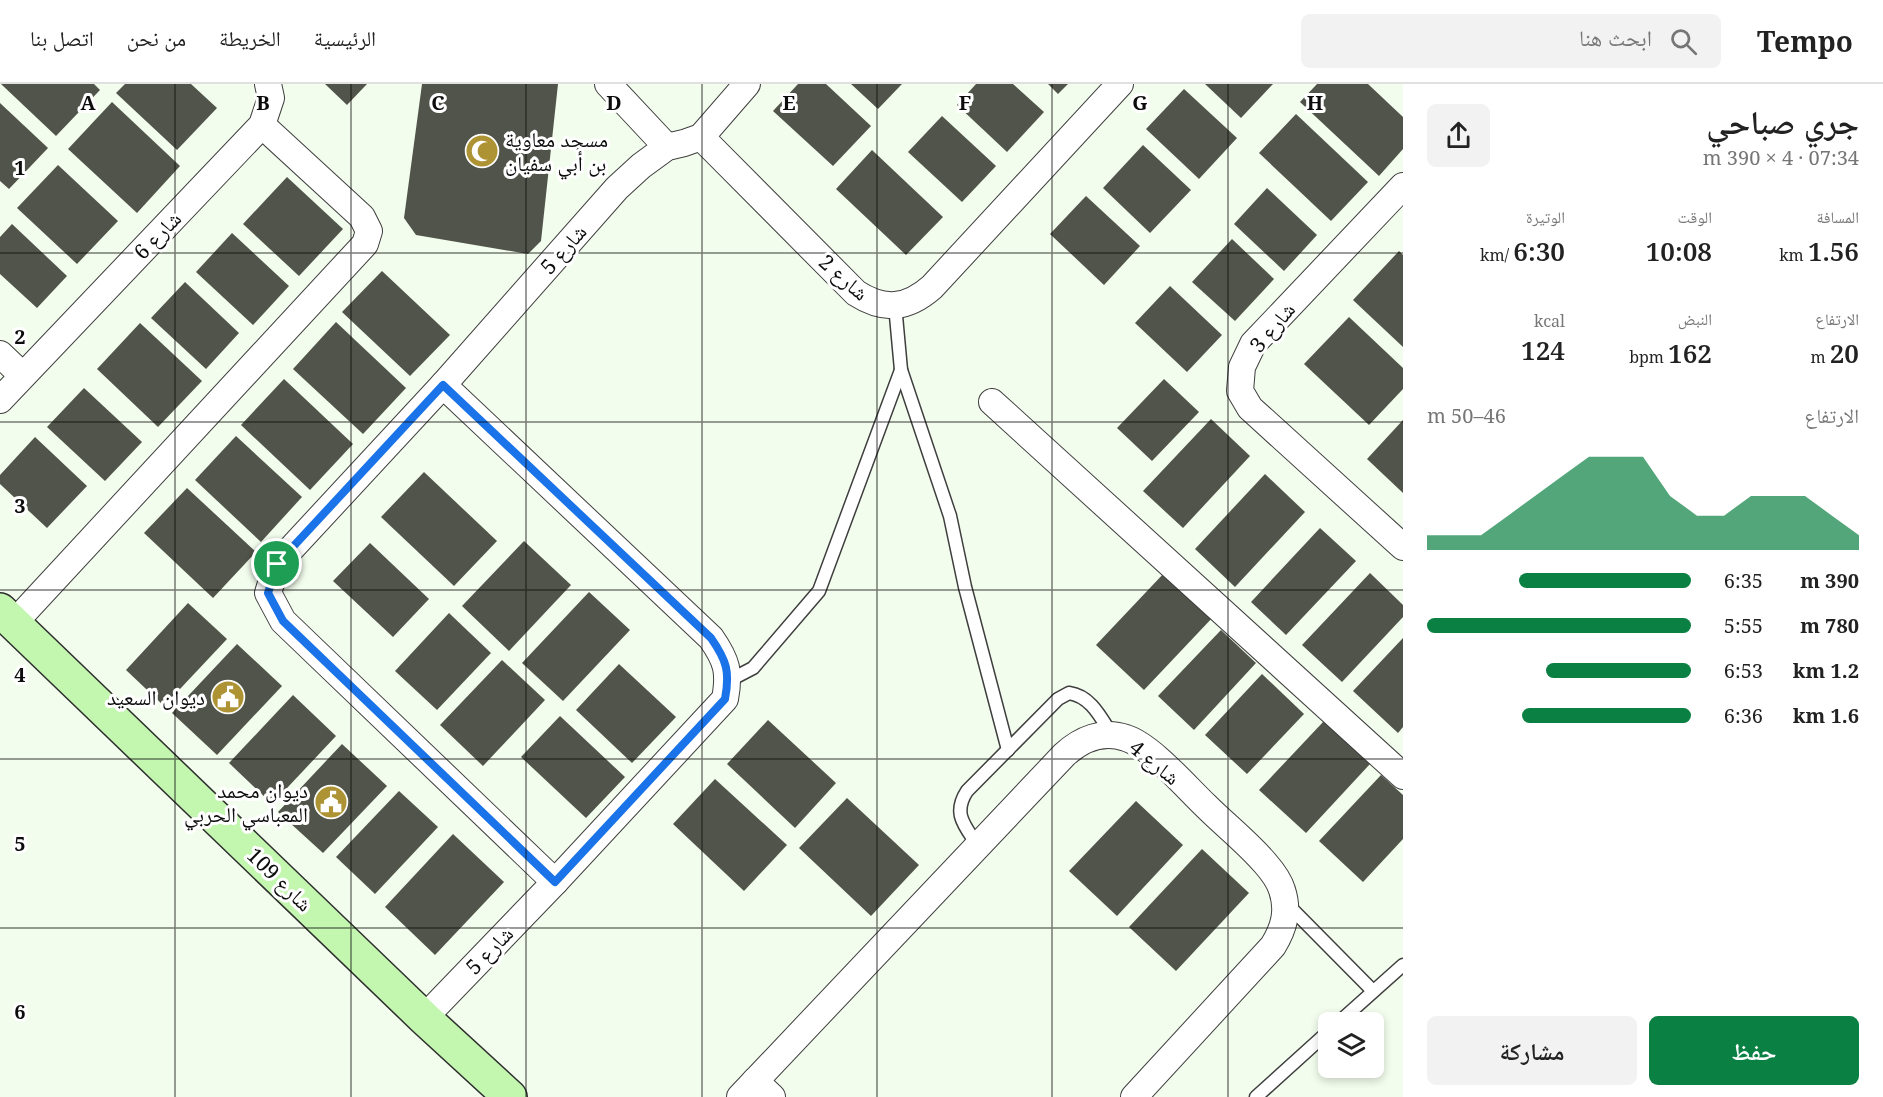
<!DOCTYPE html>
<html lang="ar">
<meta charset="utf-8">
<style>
body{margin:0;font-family:"Noto Serif","Noto Naskh Arabic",serif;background:#f2f2f2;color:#222;direction:rtl;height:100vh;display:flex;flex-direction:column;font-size:22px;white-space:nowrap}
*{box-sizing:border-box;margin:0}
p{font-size:20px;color:#767676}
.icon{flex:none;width:33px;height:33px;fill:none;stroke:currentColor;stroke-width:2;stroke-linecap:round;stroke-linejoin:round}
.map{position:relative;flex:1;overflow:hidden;direction:ltr}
.details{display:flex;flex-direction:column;background:#fff;width:480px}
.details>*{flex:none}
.controls{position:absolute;left:1318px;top:928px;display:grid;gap:12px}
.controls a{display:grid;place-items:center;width:66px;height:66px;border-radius:9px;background:#fff;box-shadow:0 3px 9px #0003;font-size:30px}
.pin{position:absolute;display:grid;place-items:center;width:51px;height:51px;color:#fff;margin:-26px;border:3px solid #fff;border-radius:50%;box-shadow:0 2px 6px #0007}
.round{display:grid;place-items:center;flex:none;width:63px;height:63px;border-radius:9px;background:#f2f2f2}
.summary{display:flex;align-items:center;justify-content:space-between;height:102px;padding:0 24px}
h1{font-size:33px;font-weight:600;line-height:45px}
.metrics{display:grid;grid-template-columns:repeat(3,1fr);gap:9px;height:102px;padding:6px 24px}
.metrics div{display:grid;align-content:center}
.metrics b{font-size:26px;font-weight:600}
.metrics small{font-size:16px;font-weight:400}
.metrics p{font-size:16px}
.chart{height:168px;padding:12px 24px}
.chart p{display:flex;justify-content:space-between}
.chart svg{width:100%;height:108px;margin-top:6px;fill:#0b8043;opacity:.7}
.button{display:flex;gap:12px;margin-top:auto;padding:12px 24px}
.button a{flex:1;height:69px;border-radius:9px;background:#0b8043;color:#fff;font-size:24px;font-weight:600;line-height:69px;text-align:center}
.button a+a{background:#f2f2f2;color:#222}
ul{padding:0 24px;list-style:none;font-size:20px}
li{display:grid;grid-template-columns:96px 72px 1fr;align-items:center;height:45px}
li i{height:15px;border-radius:8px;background:#0b8043}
header{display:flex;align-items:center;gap:36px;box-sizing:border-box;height:84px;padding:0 30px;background:#fff;border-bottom:2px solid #e0e0e0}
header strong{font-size:28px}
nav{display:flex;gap:33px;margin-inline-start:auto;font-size:21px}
.search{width:420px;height:54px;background:#f2f2f2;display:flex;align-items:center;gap:15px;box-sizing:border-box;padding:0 21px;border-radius:9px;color:#767676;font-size:22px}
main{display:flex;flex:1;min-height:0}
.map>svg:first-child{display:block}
.building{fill:#51544a}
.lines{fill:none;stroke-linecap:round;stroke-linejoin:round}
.lane-casing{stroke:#3f3f3f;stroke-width:15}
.street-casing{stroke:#3f3f3f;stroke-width:28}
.secondary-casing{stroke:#2e2e2e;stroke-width:36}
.lane{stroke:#fff;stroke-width:12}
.street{stroke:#fff;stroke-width:26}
.secondary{stroke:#c3f6af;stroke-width:33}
.route-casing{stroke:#fff;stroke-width:12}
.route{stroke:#1a73e8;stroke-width:8}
.grid{fill:none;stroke:#0c0c0c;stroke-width:1.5;stroke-opacity:0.55}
.labels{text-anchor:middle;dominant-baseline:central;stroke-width:6;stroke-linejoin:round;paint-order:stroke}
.poi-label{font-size:21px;fill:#0c0c0c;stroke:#fff;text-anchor:end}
.street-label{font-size:21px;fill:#0c0c0c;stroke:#fff}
.grid-label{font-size:20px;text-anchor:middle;font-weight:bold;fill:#0c0c0c;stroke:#fff;stroke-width:6;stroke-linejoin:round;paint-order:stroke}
</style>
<header>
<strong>Tempo</strong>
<div class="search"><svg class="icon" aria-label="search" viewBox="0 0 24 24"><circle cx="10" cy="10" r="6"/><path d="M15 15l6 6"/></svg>ابحث هنا</div>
<nav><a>الرئيسية</a><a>الخريطة</a><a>من نحن</a><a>اتصل بنا</a></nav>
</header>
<main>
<section class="details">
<div class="summary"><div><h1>جري صباحي</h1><p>07:34 · 4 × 390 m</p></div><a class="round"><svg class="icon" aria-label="share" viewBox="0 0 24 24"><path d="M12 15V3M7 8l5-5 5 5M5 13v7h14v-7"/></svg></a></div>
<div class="metrics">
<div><p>المسافة</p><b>1.56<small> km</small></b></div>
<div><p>الوقت</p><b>10:08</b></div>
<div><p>الوتيرة</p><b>6:30<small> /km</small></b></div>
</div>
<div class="metrics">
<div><p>الارتفاع</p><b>20<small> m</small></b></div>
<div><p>النبض</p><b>162<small> bpm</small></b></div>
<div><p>kcal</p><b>124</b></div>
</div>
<div class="chart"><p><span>الارتفاع</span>46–50 m</p>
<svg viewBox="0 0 160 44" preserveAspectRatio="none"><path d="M0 44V38L10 38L20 38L30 30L40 22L50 14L60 6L70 6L80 6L90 22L100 30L110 30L120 22L130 22L140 22L150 30L160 38V44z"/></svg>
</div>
<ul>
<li><b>390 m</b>6:35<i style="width:65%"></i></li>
<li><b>780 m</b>5:55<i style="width:100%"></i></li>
<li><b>1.2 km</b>6:53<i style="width:55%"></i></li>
<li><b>1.6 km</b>6:36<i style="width:64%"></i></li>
</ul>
<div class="button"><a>حفظ</a><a>مشاركة</a></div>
</section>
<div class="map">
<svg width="1403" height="1013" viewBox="0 0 1403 1013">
<rect width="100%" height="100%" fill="#f3fded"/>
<g class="building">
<path d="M1,0H94L100,6L56,52Z"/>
<path d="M125,0H191L217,24L177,66L116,9Z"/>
<path d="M325,0H367L347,21Z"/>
<path d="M422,0H558L541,157L528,170L416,151L404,134Z"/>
<path d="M798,0H826L871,42L833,82L773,27Z"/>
<path d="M851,0H902L878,25Z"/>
<path d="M976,0H1013L1044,28L1007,68L957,21Z"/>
<path d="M1048,0H1068L1058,10Z"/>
<path d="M1205,0H1273L1241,34Z"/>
<path d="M1317,0H1368L1403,33V65L1379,92L1300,18Z"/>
<path d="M1184,5L1237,54L1199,95L1146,45Z"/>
<path d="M112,18L180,82L137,129L68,65Z"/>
<path d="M0,19L48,64L9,105L0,97Z"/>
<path d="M1296,30L1368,98L1331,137L1259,69Z"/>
<path d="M942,32L996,82L962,118L908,68Z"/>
<path d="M1143,61L1191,106L1150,149L1103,104Z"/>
<path d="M872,66L943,133L906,171L836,105Z"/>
<path d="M58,81L118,137L77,180L17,124Z"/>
<path d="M287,93L343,145L299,192L243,140Z"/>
<path d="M1267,104L1317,151L1284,187L1234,140Z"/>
<path d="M1086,112L1140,162L1104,201L1050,150Z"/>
<path d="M12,140L67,192L37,224L0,190V153Z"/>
<path d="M232,149L289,202L253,241L196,188Z"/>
<path d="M1232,155L1274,195L1235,237L1192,198Z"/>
<path d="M1399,167L1403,171V263L1353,216Z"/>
<path d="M382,187L450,251L410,292L342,228Z"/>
<path d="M185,198L239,249L206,285L151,234Z"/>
<path d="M1170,202L1222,251L1187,288L1135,239Z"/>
<path d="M1349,233L1403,284V305L1369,341L1304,280Z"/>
<path d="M336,238L406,304L363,350L293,285Z"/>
<path d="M140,239L202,297L158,343L97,285Z"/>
<path d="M284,295L353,360L310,406L241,341Z"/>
<path d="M1164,295L1199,328L1152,377L1117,344Z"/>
<path d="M84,304L142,358L105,397L47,343Z"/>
<path d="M1211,335L1250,372L1183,444L1143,407Z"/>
<path d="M1403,336V409L1367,375Z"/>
<path d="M236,352L302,413L261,458L195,396Z"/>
<path d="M35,353L87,402L47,444L0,400V391Z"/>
<path d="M424,388L497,457L454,502L381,433Z"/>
<path d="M1265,390L1305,428L1235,503L1195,465Z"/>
<path d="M187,404L256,468L213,514L144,449Z"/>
<path d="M1320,444L1356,477L1286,551L1251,518Z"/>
<path d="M524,457L571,501L509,567L462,522Z"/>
<path d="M370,459L429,515L393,553L333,497Z"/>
<path d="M1166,487L1214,532L1144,606L1096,561Z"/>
<path d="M1370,489L1403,521V533L1342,598L1302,561Z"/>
<path d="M589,508L630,546L563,617L522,579Z"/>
<path d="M188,519L227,555L164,622L126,586Z"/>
<path d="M449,529L491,569L437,626L395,587Z"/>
<path d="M1221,546L1256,579L1194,646L1158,612Z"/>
<path d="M1403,554V643L1398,649L1353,607Z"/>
<path d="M237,560L282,602L217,671L172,629Z"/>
<path d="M502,576L545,616L483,682L440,641Z"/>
<path d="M619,580L676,633L632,679L576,626Z"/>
<path d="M1262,590L1304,630L1247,690L1205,651Z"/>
<path d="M293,611L336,652L272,720L229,679Z"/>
<path d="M560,632L625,693L586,734L521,673Z"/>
<path d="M768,636L836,699L795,744L727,680Z"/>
<path d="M1324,637L1370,680L1306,749L1259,706Z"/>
<path d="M342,660L387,702L323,769L278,728Z"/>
<path d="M1381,691L1403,711V755L1363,798L1319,757Z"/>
<path d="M715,695L787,761L744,807L673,740Z"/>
<path d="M399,707L438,743L375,810L336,773Z"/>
<path d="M847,714L919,781L871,832L799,764Z"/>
<path d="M1136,717L1183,761L1117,832L1069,787Z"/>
<path d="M453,750L504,798L435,871L385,823Z"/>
<path d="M1202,765L1249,809L1176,887L1129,843Z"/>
</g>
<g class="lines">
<defs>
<g id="lane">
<path d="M895,221L901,286L950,432L965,503L1008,666"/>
<path d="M728,597L753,584L819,507L901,286"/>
<path d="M978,762C965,742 952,730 967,707L1058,615L1069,609C1091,612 1101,634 1112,651"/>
<path d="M1286,819L1373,907"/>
<path d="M1338,939L1403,881"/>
<path d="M1256,1013L1329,947"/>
</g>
<g id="street">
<path d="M608,0L667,63"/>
<path d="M701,53L856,209C884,227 907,225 932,203L1120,0"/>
<path d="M1403,102L1253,260L1242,283L1240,307L1250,324L1403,463"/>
<path d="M0,270L22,291"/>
<path d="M0,316L262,41L271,14L268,0"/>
<path d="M992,318L1403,692"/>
<path d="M14,539L365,160L369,147L362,133L262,41"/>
<path d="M555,798L283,537L268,509L277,480L443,301L617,104L641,82L667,63L684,59L701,53L747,0"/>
<path d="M424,934L555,798L725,615C730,588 727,577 711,554L443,301"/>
<path d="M755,997L772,1013"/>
<path d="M740,1013L1064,671C1081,655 1103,646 1126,654C1151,662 1186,703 1206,722C1225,741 1247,758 1265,779C1272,787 1279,796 1282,806C1289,827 1284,844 1273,862L1134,1013"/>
</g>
<path id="secondary" d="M0,526L424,934L510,1013"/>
</defs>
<use href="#lane" class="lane-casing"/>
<use href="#street" class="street-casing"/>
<use href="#secondary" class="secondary-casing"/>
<use href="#lane" class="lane"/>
<use href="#street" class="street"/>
<use href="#secondary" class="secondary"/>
</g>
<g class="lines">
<defs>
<path id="route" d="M443,301L711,554C727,577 730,588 725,615L555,798L283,537L268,509L277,480Z"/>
</defs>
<use href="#route" class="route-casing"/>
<use href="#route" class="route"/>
</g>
<path class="grid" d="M175,0V1013M351,0V1013M526,0V1013M702,0V1013M877,0V1013M1052,0V1013M1228,0V1013M0,169H1403M0,338H1403M0,506H1403M0,675H1403M0,844H1403"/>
<defs>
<symbol id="mosque-disc" viewBox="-11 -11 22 22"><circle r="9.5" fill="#ad9333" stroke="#fff"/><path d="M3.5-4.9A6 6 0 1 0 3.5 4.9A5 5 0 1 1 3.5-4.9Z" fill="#fff"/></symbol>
<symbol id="civic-disc" viewBox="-11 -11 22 22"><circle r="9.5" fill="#ad9333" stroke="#fff"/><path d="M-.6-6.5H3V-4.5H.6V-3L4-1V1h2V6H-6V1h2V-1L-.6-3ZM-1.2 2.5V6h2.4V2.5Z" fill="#fff"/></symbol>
</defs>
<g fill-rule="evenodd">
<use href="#mosque-disc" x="463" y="48" width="38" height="38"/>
<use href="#civic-disc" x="209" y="594" width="38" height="38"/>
<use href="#civic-disc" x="312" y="699" width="38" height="38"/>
</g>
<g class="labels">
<g class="poi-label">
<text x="505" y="55" text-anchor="start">مسجد معاوية<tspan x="505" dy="24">بن أبي سفيان</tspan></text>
<text x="205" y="613">ديوان السعيد</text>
<text x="308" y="706">ديوان محمد<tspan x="308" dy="24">المعباسي الحربي</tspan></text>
</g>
<g class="street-label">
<text transform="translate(157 151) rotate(-46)">شارع 6</text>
<text transform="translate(563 165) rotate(-49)">شارع 5</text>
<text transform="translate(844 193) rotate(41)">شارع 2</text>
<text transform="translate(1272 243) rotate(-50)">شارع 3</text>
<text transform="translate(1155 678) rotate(39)">شارع 4</text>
<text transform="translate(280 795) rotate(44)">شارع 109</text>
<text transform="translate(489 866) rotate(-46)">شارع 5</text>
</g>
</g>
<g class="grid-label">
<text x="88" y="26">A</text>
<text x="263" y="26">B</text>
<text x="438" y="26">C</text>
<text x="614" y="26">D</text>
<text x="789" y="26">E</text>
<text x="965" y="26">F</text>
<text x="1140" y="26">G</text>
<text x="1315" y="26">H</text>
<text x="20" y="91">1</text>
<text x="20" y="260">2</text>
<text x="20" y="429">3</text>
<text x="20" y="598">4</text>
<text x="20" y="767">5</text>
<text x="20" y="935">6</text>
</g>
</svg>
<div class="controls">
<a><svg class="icon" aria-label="layers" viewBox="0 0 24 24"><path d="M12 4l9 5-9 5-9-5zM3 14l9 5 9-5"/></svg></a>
</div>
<div class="pin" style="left:277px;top:480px;background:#1e9e55"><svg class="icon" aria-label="arrive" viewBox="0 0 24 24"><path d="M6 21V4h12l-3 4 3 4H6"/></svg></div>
</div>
</main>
